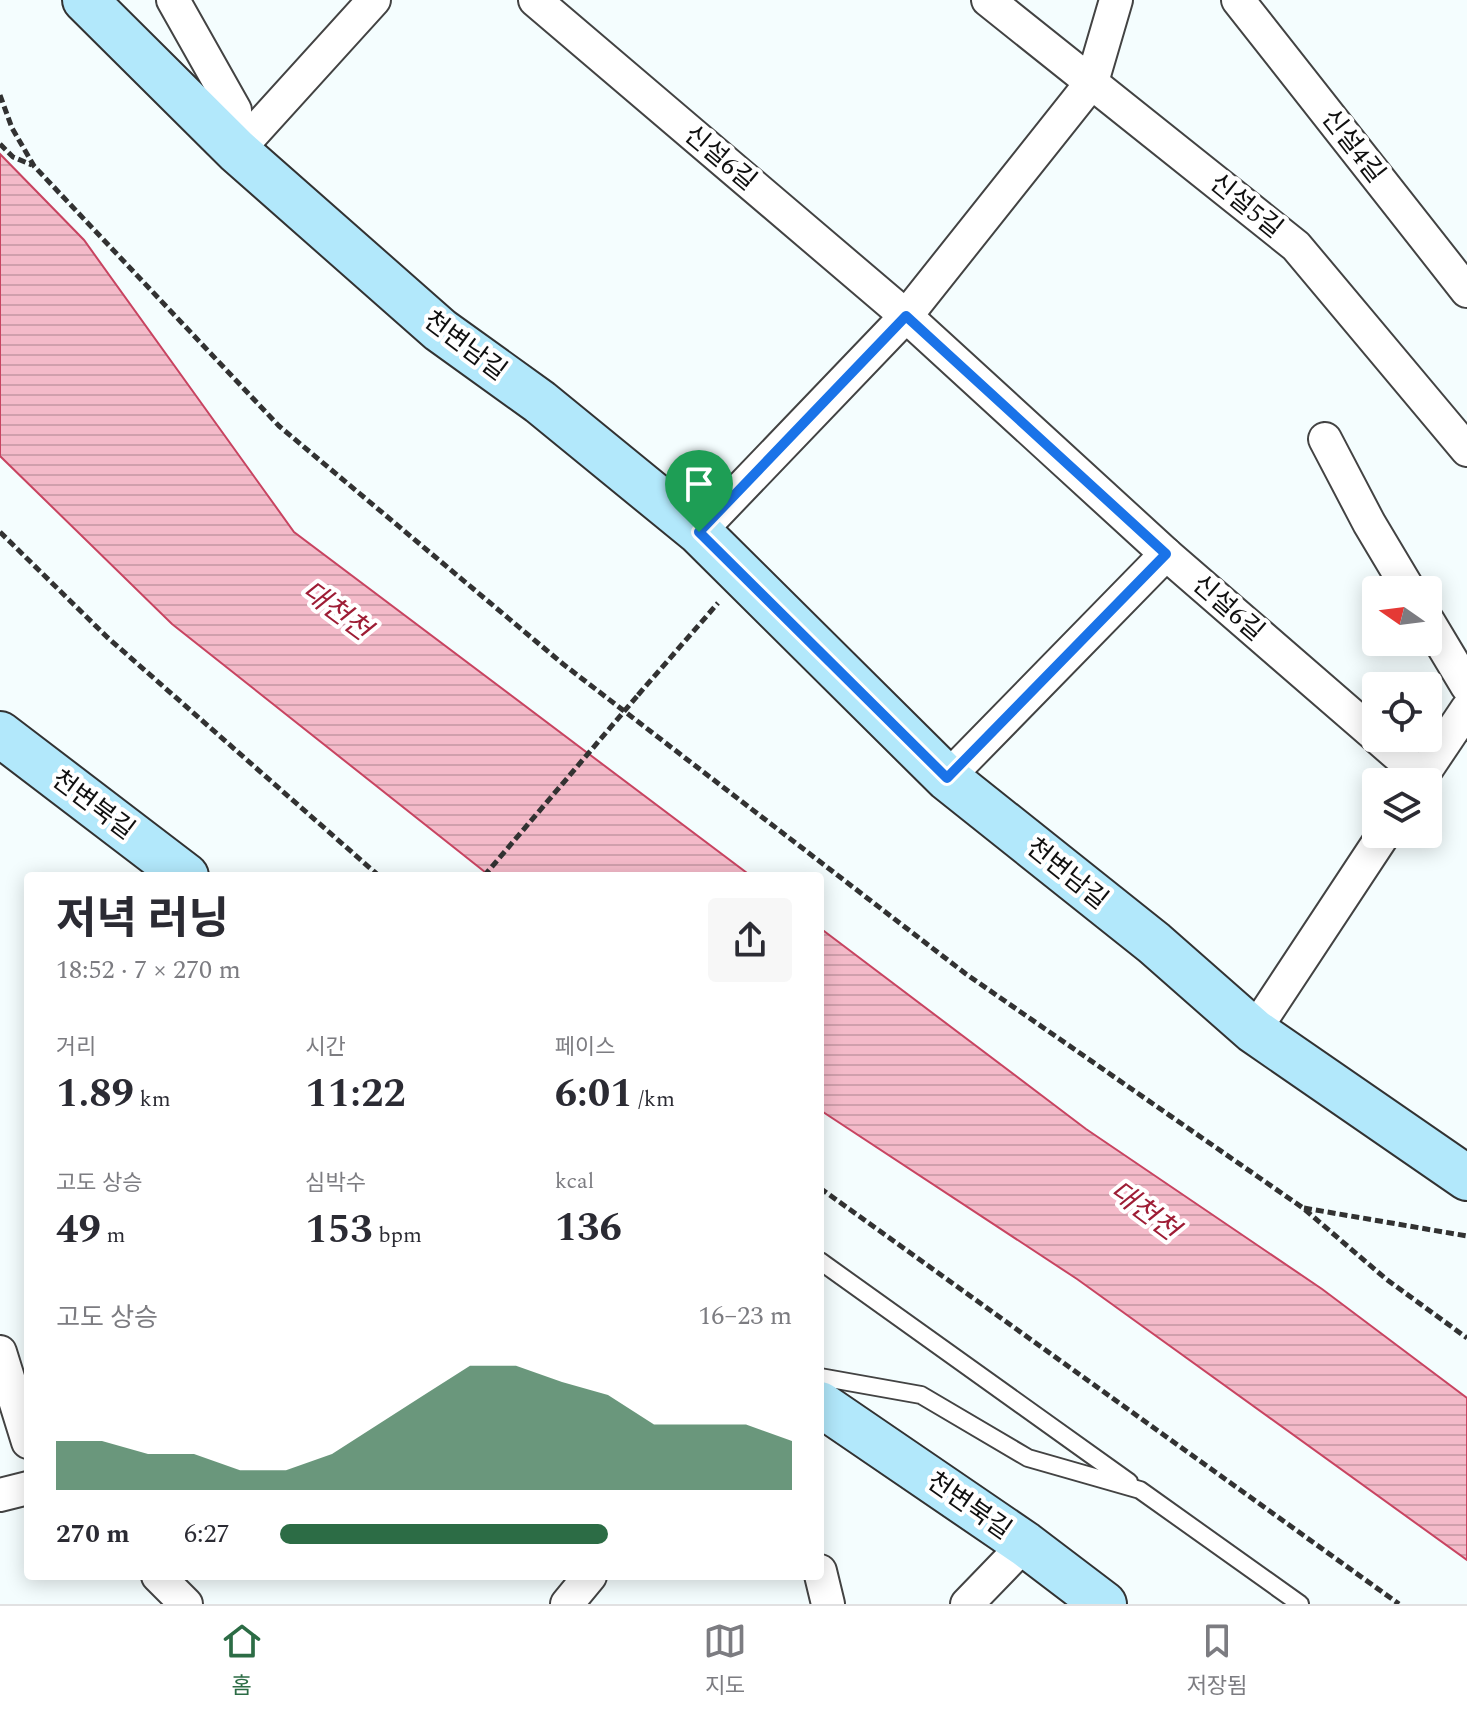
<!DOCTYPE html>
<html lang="ko">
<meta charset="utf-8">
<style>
body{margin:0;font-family:Spectral,"Noto Sans KR",serif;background:#f7f7f7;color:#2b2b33;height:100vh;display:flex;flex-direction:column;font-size:30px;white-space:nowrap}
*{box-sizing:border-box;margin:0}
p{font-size:26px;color:#7c7c81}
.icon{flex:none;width:44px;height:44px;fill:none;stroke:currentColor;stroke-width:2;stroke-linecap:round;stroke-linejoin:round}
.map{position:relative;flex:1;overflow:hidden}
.panel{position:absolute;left:24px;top:872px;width:800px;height:708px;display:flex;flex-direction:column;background:#fff;border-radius:8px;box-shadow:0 4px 20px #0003}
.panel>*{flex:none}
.needle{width:52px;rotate:284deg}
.fabs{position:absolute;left:1362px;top:576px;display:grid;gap:16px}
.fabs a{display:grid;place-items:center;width:80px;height:80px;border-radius:8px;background:#fff;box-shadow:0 4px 20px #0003;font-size:40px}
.pin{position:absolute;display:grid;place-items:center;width:68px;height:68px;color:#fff;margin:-82px -34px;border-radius:50% 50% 50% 0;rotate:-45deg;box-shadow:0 0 8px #0007}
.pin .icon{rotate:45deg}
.round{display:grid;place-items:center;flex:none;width:84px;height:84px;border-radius:8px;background:#f7f7f7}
.headline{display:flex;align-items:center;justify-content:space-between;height:136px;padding:0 32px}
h1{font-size:44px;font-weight:700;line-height:60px}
.stats{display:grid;grid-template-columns:repeat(3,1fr);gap:12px;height:136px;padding:8px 32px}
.stats div{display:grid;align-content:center}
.stats b{font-size:40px;font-weight:700}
.stats small{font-size:22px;font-weight:400}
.stats p{font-size:22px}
.chart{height:224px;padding:16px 32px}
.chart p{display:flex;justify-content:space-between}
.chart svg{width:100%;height:144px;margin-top:8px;fill:#2c6c45;opacity:.7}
ul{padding:0 32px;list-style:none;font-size:26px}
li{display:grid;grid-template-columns:128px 96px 1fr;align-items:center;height:60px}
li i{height:20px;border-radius:10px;background:#2c6c45}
.menu{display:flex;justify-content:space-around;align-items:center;height:112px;border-top:2px solid #e1e1e2;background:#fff;font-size:22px;color:#7c7c81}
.menu a{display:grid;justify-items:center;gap:4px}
.menu .selected{color:#2c6c45}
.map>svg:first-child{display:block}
.water{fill:url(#water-rules);stroke:#c84461;stroke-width:2}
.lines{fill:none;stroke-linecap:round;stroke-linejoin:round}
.lane-casing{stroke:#434343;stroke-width:20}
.street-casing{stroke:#434343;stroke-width:36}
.secondary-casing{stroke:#323232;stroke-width:48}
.path{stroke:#323232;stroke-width:5;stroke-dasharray:8 4;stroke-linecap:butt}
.lane{stroke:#fff;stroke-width:16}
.street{stroke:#fff;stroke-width:32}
.secondary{stroke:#b2e8fb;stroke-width:44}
.path-bridge{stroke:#323232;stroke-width:5;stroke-dasharray:8 4;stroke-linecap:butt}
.route-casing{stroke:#fff;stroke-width:16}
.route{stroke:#1a73e8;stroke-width:10}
.labels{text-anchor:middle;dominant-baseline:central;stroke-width:8;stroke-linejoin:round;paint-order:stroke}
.street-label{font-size:26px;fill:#101010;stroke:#fff}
.water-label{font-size:28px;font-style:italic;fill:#9e1d35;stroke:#fff}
</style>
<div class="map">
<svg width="1467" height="1604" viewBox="0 0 1467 1604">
<defs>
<pattern id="water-rules" width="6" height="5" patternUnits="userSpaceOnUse" patternTransform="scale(2)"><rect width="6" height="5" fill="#f4bac9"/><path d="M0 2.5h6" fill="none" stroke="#d09fac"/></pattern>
</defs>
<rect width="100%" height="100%" fill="#f4fdfe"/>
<g class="water">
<path d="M0,154L84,240L294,532L751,876H490L172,624L0,456Z"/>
<path d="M820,928L1086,1129L1322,1289L1467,1398V1560L1077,1279L820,1110Z"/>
</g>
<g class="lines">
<defs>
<g id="lane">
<path d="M820,1261L1129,1482"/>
<path d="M820,1377L921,1395L1028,1458L1140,1490L1300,1604"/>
</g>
<g id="street">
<path d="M173,0L235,110L237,151"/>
<path d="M535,0L906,316L1166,554L1376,736"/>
<path d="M988,0L1296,246L1467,450"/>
<path d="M1238,0L1467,291"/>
<path d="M237,151L374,0"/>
<path d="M1325,439L1369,523L1409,590"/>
<path d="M699,532L906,316L1092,82L1116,0"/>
<path d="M1428,621L1467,686"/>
<path d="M1378,738L1422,776L1419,782"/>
<path d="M1422,776L1467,709"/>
<path d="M947,778L1166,554"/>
<path d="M1254,1031L1384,834"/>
<path d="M0,1352L28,1442"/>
<path d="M0,1495L28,1488"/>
<path d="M820,1571L828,1604"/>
<path d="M158,1576L186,1604"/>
<path d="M567,1604L590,1576"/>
<path d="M967,1604L1025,1544"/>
</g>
<g id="secondary">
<path d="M85,0L237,151L440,330L540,402L699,532L947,778L1154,943L1254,1031L1467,1178"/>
<path d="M0,734L186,876"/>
<path d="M820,1404L1025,1544L1104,1604"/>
</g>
</defs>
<use href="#lane" class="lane-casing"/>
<use href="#street" class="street-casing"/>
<use href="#secondary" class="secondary-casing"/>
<g class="path">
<path d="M0,95L12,128L34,166L279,426L563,664L966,974L1303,1208L1386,1279L1467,1338"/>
<path d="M0,144L13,157L32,165"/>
<path d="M0,532L107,637L379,876"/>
<path d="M638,695L718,603"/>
<path d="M820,1188L1399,1604"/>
<path d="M1304,1208L1467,1236"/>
</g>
<use href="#lane" class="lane"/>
<use href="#street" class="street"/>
<use href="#secondary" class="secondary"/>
<path class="path-bridge" d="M484,876L638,695"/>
</g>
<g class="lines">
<defs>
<path id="route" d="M906,316L1166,554L947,778L699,532Z"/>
</defs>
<use href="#route" class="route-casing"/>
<use href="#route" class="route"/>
</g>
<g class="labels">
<g class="street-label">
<text transform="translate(1353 146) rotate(52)">신설4길</text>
<text transform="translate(720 158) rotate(40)">신설6길</text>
<text transform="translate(1246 206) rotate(39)">신설5길</text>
<text transform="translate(465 346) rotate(37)">천변남길</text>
<text transform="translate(1228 608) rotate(41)">신설6길</text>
<text transform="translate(93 805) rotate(37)">천변북길</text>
<text transform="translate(1067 874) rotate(39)">천변남길</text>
<text transform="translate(969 1506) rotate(35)">천변북길</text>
</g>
<g class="water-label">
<text transform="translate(336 611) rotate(37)">대천천</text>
<text transform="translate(1144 1211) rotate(37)">대천천</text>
</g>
</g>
</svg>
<div class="fabs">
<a><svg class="needle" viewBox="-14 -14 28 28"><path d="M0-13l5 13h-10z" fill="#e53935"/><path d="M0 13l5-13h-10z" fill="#7c7c81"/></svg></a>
<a><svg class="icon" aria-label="locate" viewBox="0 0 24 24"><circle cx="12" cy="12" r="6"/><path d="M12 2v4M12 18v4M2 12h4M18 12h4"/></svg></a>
<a><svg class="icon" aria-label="layers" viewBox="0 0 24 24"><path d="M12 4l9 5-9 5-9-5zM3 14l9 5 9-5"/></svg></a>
</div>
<div class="pin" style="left:699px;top:532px;background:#1e9e55"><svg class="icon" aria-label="arrive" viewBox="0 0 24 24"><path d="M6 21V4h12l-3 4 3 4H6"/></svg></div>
<section class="panel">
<div class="headline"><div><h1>저녁 러닝</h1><p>18:52 · 7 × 270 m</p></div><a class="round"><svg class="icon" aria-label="share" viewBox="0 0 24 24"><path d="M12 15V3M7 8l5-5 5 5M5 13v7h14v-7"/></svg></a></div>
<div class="stats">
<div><p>거리</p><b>1.89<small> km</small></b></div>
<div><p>시간</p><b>11:22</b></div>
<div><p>페이스</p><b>6:01<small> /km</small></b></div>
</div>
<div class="stats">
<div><p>고도 상승</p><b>49<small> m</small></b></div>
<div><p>심박수</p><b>153<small> bpm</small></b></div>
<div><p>kcal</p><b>136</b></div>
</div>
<div class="chart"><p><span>고도 상승</span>16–23 m</p>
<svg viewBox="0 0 160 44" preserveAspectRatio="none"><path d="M0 44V29L10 29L20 33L30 33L40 38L50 38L60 33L70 24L80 15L90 6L100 6L110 11L120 15L130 24L140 24L150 24L160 29V44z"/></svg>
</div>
<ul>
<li><b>270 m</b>6:27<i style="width:64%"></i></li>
</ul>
</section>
</div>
<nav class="menu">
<a class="selected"><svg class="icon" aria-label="home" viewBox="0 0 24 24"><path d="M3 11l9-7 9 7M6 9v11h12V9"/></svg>홈</a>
<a><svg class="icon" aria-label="map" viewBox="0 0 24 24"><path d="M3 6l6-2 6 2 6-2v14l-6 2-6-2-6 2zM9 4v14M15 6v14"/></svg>지도</a>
<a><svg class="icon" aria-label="saved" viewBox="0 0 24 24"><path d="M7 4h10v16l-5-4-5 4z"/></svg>저장됨</a>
</nav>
